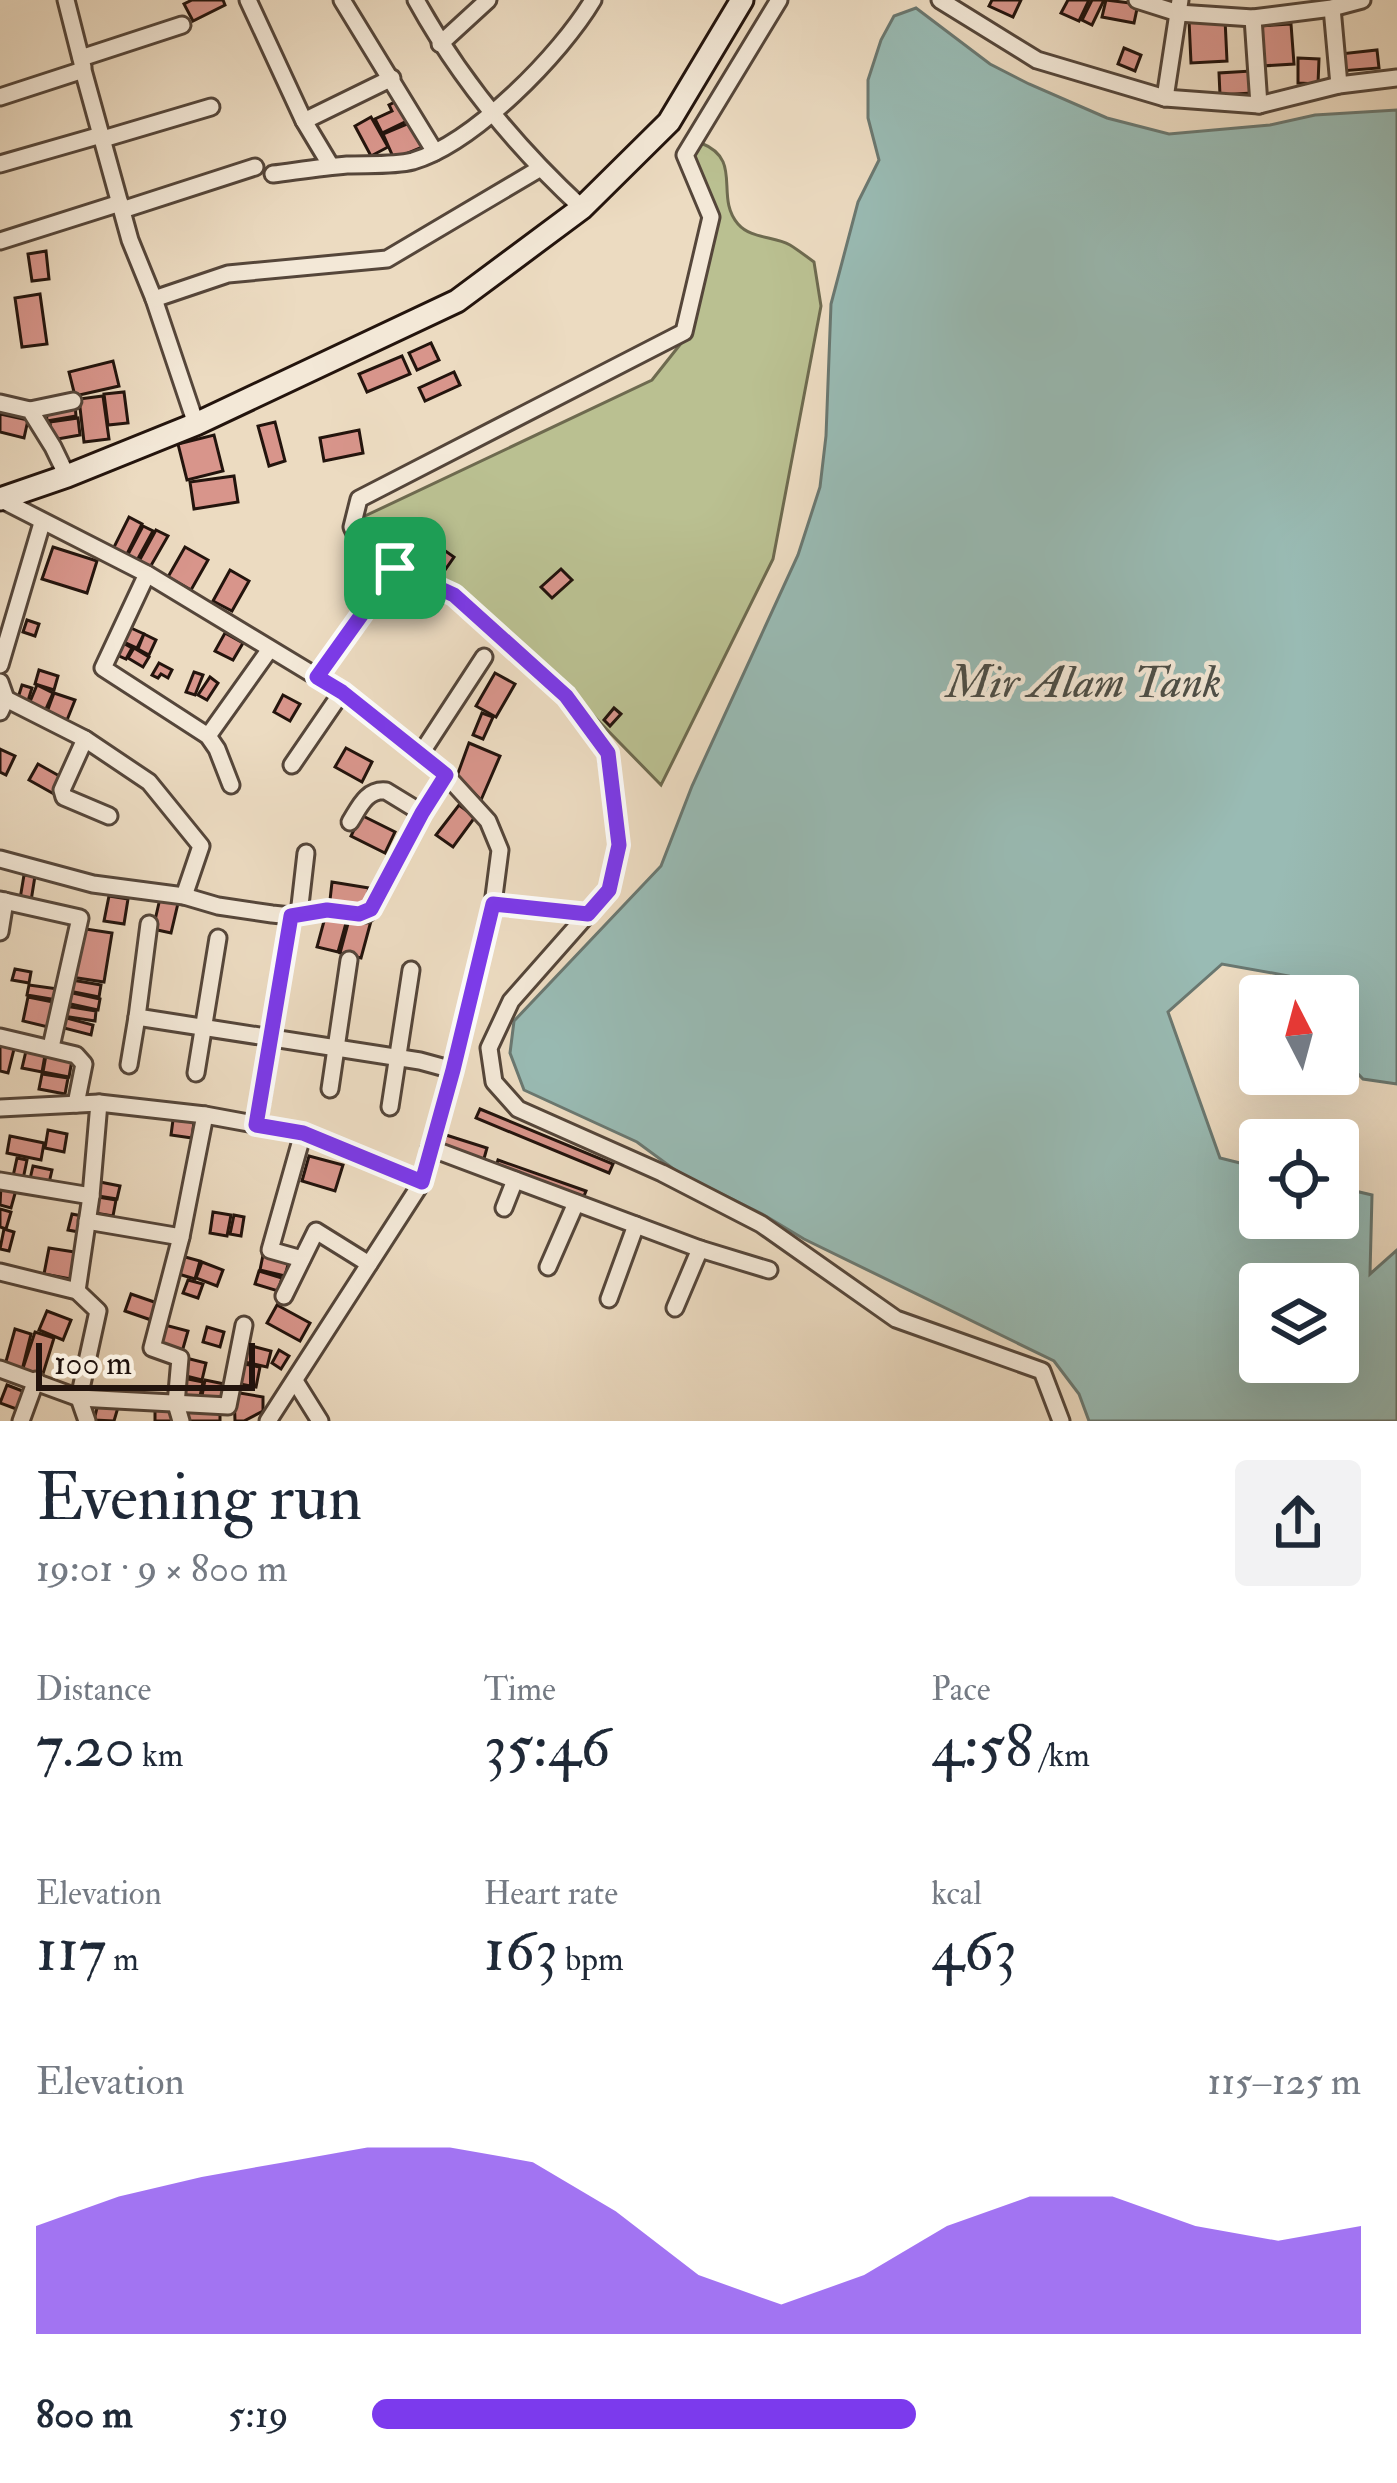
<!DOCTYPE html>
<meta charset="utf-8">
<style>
body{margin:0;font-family:"IM FELL Double Pica",serif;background:#f2f2f3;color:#1f2937;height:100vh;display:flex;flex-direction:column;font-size:45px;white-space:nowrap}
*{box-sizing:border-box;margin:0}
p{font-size:39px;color:#747a83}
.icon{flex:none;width:66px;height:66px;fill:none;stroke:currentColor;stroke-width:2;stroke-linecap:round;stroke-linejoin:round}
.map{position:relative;height:1421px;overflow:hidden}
.details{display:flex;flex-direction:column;background:#fff;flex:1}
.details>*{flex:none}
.needle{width:78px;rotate:354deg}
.tools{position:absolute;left:1239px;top:975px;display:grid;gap:24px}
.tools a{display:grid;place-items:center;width:120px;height:120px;border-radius:12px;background:#fff;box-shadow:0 12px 48px #0002;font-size:60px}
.scale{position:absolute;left:36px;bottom:30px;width:219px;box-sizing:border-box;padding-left:12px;border:6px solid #23140d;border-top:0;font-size:33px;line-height:42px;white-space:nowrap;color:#23140d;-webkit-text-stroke:9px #f3e8d7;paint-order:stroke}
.pin{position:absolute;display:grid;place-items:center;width:102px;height:102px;color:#fff;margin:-51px;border-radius:24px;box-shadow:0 6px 18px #0006}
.round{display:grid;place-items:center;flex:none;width:126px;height:126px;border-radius:12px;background:#f2f2f3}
.headline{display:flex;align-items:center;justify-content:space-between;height:204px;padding:0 36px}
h1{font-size:66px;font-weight:600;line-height:90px}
.figures{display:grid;grid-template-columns:repeat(3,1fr);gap:18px;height:204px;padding:12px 36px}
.figures div{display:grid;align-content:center}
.figures b{font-size:60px;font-weight:600}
.figures small{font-size:33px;font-weight:400}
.figures p{font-size:33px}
.chart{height:336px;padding:24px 36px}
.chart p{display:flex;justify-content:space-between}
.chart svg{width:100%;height:216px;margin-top:12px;fill:#7c3aed;opacity:.7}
ul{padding:0 36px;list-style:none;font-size:39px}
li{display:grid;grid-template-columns:192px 144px 1fr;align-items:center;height:90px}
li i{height:30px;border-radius:15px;background:#7c3aed}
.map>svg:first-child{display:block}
.green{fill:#bac091;stroke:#6e6a4f;stroke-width:3}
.water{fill:#99bbb4;stroke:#6a7871;stroke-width:3;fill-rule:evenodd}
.building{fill:#d8958b;stroke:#23140d;stroke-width:3}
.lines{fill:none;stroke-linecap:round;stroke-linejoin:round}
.street-casing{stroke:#55463a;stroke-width:21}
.secondary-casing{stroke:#23140d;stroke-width:27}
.street{stroke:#f3e8d7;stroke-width:15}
.secondary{stroke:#f3e8d7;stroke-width:21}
.route-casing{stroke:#fff;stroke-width:24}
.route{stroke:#7c3aed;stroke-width:15}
.labels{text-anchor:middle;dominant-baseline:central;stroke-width:9;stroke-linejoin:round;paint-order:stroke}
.water-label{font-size:45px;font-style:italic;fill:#4c4e47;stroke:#f3e8d7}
</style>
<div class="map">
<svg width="1397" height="1421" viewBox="0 0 1397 1421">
<rect width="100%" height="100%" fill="#ecdbc1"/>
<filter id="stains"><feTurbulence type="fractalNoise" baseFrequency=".00167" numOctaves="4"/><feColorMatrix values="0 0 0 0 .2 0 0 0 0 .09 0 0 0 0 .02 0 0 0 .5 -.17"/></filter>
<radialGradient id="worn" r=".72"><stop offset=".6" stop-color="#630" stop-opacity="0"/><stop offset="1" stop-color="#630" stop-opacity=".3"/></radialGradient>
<path class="green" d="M701,143C744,160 714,196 738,224C751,239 774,236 790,245C798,250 806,256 814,262L821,306L773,559L661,785L537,658L464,593L365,538V516L652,380L690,332L715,217L688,156Z"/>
<path class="water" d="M916,8L990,64L1029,84L1107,118L1169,134L1270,125L1315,115L1397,110V1084L1363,1079L1338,1053V996H1301L1289,976L1222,964L1168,1012L1220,1158L1260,1168V1218H1338V1187L1372,1195L1370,1274L1397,1250V1421H1089L1079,1394L1054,1361L804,1239L764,1215L679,1173L637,1142L524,1090L510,1053L514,1021L661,866L692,786L798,555L820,487L826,436L831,304L858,202L879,160L868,118V80L881,40L894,16ZM1260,1284H1338V1362H1260Z"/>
<g class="building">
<path d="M192,0H223L225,5L193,21L184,4Z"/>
<path d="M992,0H1021L1013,17L989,6Z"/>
<path d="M1068,0H1089L1079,21L1061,13Z"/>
<path d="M1092,0H1104L1092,25L1082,20Z"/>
<path d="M1106,0L1138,4L1134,23L1102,17Z"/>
<path d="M1225,19L1227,61L1191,63L1189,20Z"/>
<path d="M1291,24L1294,64L1262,66L1259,26Z"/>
<path d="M1124,48L1141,55L1135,71L1118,64Z"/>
<path d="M1377,50L1379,68L1341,71L1340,54Z"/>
<path d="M1298,58L1319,59L1318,84L1298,83Z"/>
<path d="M1251,71L1252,93L1220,95L1219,73Z"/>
<path d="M403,98L413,118L382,133L375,119L392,111L389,105Z"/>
<path d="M371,117L388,147L371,156L355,126Z"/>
<path d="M414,121L425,146L394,159L383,134Z"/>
<path d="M46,251L49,279L32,281L28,254Z"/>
<path d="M40,294L47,344L22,347L15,298Z"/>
<path d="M431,343L439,360L417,370L409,353Z"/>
<path d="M402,356L410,374L367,392L359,374Z"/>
<path d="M113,361L119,386L75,396L69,372Z"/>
<path d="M454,372L460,385L425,401L419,388Z"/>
<path d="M124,392L128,423L108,425L104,394Z"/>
<path d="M103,396L109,439L84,442L79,399Z"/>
<path d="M75,405L76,416L47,421L46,408Z"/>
<path d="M0,414L28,420L24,438L0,432Z"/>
<path d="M78,418L80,435L52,440L50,422Z"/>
<path d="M275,422L285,461L269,466L258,426Z"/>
<path d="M359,430L363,453L324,461L320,438Z"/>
<path d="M214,435L223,471L187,480L178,444Z"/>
<path d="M234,476L238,502L194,509L190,482Z"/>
<path d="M129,517L142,524L125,558L112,551Z"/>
<path d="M143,526L153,531L135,564L126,558Z"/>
<path d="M156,530L168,536L149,569L138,563Z"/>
<path d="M434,543L454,557L445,570L425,557Z"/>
<path d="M53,547L97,561L87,593L42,579Z"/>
<path d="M185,547L208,560L191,590L168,577Z"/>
<path d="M561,569L572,580L552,598L541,587Z"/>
<path d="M230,570L249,581L232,611L213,601Z"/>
<path d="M27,620L39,624L35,636L23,632Z"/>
<path d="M131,628L144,634L137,648L124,642Z"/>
<path d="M225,633L243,643L233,660L215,651Z"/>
<path d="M144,634L156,640L149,655L138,649Z"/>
<path d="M123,643L132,648L126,659L117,655Z"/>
<path d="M134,648L149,657L143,667L128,658Z"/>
<path d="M159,663L172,670L168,678L161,674L158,678L152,675Z"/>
<path d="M39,670L58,676L54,690L35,684Z"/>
<path d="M194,672L203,675L195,695L186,692Z"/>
<path d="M495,673L515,684L496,717L476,706Z"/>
<path d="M210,677L218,683L207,700L198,695Z"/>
<path d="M22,685L32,688L27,704L17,701Z"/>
<path d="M37,685L53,693L45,711L29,704Z"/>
<path d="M54,693L75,700L67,720L47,712Z"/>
<path d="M283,695L300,704L290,721L274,712Z"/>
<path d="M614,708L621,714L610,726L604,720Z"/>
<path d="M482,713L493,717L483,739L473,735Z"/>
<path d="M469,743L500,756L481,800L457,776Z"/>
<path d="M346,748L372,762L362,782L335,767Z"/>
<path d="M0,749L15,756L6,775L0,772Z"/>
<path d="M38,764L63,778L54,794L29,780Z"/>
<path d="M459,805L475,817L453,847L436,835Z"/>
<path d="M361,815L395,832L385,853L351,836Z"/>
<path d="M24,875L35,876L31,901L20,899Z"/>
<path d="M332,882L369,888L364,909H329Z"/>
<path d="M161,894L179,899L171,933L153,929Z"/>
<path d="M109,896L128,899L124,924L104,921Z"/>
<path d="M327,910L348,916L338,952L317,947Z"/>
<path d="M350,916L371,921L361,958L340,953Z"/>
<path d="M79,928L112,933L104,982L71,977Z"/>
<path d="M15,969L31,972L29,983L12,980Z"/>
<path d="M72,980L101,985L99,997L69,991Z"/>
<path d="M29,985L58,989L57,1000L27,995Z"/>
<path d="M68,992L100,999L98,1010L66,1003Z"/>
<path d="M28,997L53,1002L48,1027L23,1021Z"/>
<path d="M65,1006L96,1011L95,1021L63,1016Z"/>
<path d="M63,1017L93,1025L91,1035L60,1027Z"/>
<path d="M0,1045L14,1049L8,1073L0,1071Z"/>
<path d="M26,1051L45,1055L42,1072L22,1068Z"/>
<path d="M46,1055L72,1060L69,1077L43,1072Z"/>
<path d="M42,1074L68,1078L65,1094L39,1089Z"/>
<path d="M480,1109L613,1164L609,1173L476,1118Z"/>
<path d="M173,1120L194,1122L192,1138L171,1135Z"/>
<path d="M48,1130L67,1134L64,1152L45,1148Z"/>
<path d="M446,1135L487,1148L483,1162L441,1149Z"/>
<path d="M10,1136L44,1143L41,1160L7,1153Z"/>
<path d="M309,1156L343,1165L335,1191L302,1181Z"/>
<path d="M17,1158L27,1160L22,1184L12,1181Z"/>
<path d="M498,1160L586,1191L582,1201L495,1169Z"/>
<path d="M33,1166L52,1170L49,1183L30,1179Z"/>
<path d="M95,1181L120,1186L117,1199L92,1195Z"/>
<path d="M1,1186L16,1190L11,1208L0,1205Z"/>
<path d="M92,1196L116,1200L113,1216L89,1212Z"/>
<path d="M0,1209L11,1212L6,1229L0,1227Z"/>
<path d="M213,1212L231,1215L227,1236L210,1233Z"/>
<path d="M72,1214L87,1217L84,1233L68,1230Z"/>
<path d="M234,1215L244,1217L241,1236L230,1234Z"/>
<path d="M4,1229L14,1232L9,1251L0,1249Z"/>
<path d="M49,1248L81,1253L76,1280L44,1274Z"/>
<path d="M178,1255L200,1261L195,1279L172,1272Z"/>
<path d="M263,1255L289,1261L285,1276L260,1270Z"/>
<path d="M202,1262L223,1270L217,1286L196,1278Z"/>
<path d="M259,1271L282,1278L278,1291L255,1284Z"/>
<path d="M188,1280L203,1284L198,1298L183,1293Z"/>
<path d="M131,1294L160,1304L154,1321L125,1311Z"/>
<path d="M277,1305L310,1323L300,1341L267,1323Z"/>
<path d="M47,1311L71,1320L63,1340L39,1330Z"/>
<path d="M161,1324L188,1331L182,1352L156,1345Z"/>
<path d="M207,1327L224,1332L220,1347L203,1342Z"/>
<path d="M15,1329L31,1334L22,1370L5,1365Z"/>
<path d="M35,1332L54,1338L42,1377L22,1371Z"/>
<path d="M244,1344L271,1351L267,1367L240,1361Z"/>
<path d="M279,1350L289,1356L281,1369L272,1363Z"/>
<path d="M186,1358L206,1363L202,1380L182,1375Z"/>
<path d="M239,1363L260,1367L256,1387L235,1383Z"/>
<path d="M183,1378L203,1382L199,1401L179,1397Z"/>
<path d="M205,1380L229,1385L225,1405L201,1401Z"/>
<path d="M7,1385L25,1392L19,1410L0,1403Z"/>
<path d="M234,1392L263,1397V1411L244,1421H235Z"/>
<path d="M99,1400L119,1404L114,1421L94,1420Z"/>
<path d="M155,1405L176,1409L174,1421H155Z"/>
<path d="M186,1407H220V1421H187Z"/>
</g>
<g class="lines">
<defs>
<g id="street">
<path d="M66,0L83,67"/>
<path d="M248,0L304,121L331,166"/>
<path d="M342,0L435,152"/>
<path d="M416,0C459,78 517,148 582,208"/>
<path d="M779,0L685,155L711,217L684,332L359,499L352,527L365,555L454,595L566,696L607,753L619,845L609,890L511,1001L489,1048L494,1082L518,1109L662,1173L761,1224L896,1319L1042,1371L1061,1421"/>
<path d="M940,0L1037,60L1165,98L1259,105L1339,85L1397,78"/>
<path d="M1137,0L1178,13L1253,18L1332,8L1362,0"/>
<path d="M1332,8L1339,85"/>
<path d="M1253,18L1259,105"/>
<path d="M440,44L488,0"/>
<path d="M81,58L182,25"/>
<path d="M0,97L83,70L130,240L154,299L196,424"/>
<path d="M1165,98L1180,0"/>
<path d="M304,121L392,78"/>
<path d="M103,139L211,107"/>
<path d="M0,164L101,135"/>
<path d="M273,174C297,171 322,167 347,165C368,164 393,166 413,161C474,143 561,54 593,0"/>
<path d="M122,210L255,167"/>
<path d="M0,241L120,203"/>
<path d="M154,299L228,274L387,259L539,169"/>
<path d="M0,403L30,410L53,447L67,476"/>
<path d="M30,410L73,401"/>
<path d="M0,499L147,574L342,692L446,775L488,821L500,850L493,904L453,1070L422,1182L268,1421"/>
<path d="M147,574L103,668L208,736L217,749L231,785"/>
<path d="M0,665L42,523"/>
<path d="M317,677L395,568"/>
<path d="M0,682L6,699L0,712"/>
<path d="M6,699L85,739L149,782L201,846L184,896"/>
<path d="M208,736L270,649"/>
<path d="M85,739L62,790L64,797L109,816"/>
<path d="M420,755L484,657"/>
<path d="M292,765L342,692"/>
<path d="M350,822C359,808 366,789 386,791L422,813"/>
<path d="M0,859L93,884L184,896L218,906L272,914L291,916L327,910L366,914L371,909L422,813L446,775"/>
<path d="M0,900L80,918L51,1047"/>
<path d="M493,904L588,914"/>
<path d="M299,914L306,853"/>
<path d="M149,924L137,1017L420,1061L453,1070"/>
<path d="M0,932L5,901"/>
<path d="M0,1037L76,1055L84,1064L76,1104"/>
<path d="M129,1065L137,1017"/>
<path d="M196,1073L218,938"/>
<path d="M330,1089L349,960"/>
<path d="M390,1107L411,970"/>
<path d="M0,1108L99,1103L205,1115L303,1133L422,1182"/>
<path d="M257,1125L291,916"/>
<path d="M430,1148L700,1249L769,1270"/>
<path d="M0,1181L91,1196"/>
<path d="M504,1208L515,1180"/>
<path d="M87,1221L181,1237"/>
<path d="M302,1259L270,1250L303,1133"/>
<path d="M548,1267L576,1203"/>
<path d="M0,1272L77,1291L98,1311L79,1398L87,1421"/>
<path d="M77,1291L91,1196L99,1103"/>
<path d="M284,1296L316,1231L369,1264"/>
<path d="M609,1299L636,1225"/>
<path d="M675,1308L700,1249"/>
<path d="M0,1369L79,1398L228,1406L244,1325"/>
<path d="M295,1381L320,1421"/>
<path d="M21,1421L36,1380"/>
<path d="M181,1421L176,1404L180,1358L152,1348L181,1237L205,1115"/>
</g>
<path id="secondary" d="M0,499L67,476L196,424L457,301L582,208L669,122L742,0"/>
</defs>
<use href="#street" class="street-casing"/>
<use href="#secondary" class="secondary-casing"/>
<use href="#street" class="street"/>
<use href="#secondary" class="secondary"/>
</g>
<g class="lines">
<defs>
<path id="route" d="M395,568L454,595L566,696L608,753L619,845L609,890L588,914L493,904L453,1070L422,1182L303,1133L256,1125L291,916L327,910L359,914L371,909L422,813L446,775L342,692L317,677Z"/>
</defs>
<use href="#route" class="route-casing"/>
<use href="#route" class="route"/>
</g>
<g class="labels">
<g class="water-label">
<text x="1084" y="683">Mir Alam Tank</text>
</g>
</g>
<rect width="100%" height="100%" filter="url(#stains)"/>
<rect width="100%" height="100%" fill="url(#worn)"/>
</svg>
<div class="tools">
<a><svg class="needle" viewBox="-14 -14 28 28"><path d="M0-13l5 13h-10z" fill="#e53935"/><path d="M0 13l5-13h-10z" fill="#747a83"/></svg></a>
<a><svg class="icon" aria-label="locate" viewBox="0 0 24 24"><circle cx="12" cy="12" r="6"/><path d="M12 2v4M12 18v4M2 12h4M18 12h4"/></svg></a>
<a><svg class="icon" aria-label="layers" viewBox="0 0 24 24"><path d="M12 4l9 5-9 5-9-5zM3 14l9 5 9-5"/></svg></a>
</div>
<div class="scale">100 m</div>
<div class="pin" style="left:395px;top:568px;background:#1e9e55"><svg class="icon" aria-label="arrive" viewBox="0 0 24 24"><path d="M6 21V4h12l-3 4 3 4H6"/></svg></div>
</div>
<section class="details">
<div class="headline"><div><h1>Evening run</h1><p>19:01 · 9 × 800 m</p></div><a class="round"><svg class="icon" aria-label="share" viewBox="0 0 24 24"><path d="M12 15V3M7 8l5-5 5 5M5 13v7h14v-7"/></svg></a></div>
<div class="figures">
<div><p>Distance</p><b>7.20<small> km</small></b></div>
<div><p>Time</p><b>35:46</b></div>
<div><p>Pace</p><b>4:58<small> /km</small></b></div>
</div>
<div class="figures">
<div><p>Elevation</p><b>117<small> m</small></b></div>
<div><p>Heart rate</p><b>163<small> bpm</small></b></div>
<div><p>kcal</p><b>463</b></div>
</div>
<div class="chart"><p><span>Elevation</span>115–125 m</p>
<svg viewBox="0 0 160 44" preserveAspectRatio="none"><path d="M0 44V22L10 16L20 12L30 9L40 6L50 6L60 9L70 19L80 32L90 38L100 32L110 22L120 16L130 16L140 22L150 25L160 22V44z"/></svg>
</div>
<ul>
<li><b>800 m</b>5:19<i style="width:55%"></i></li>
</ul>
</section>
